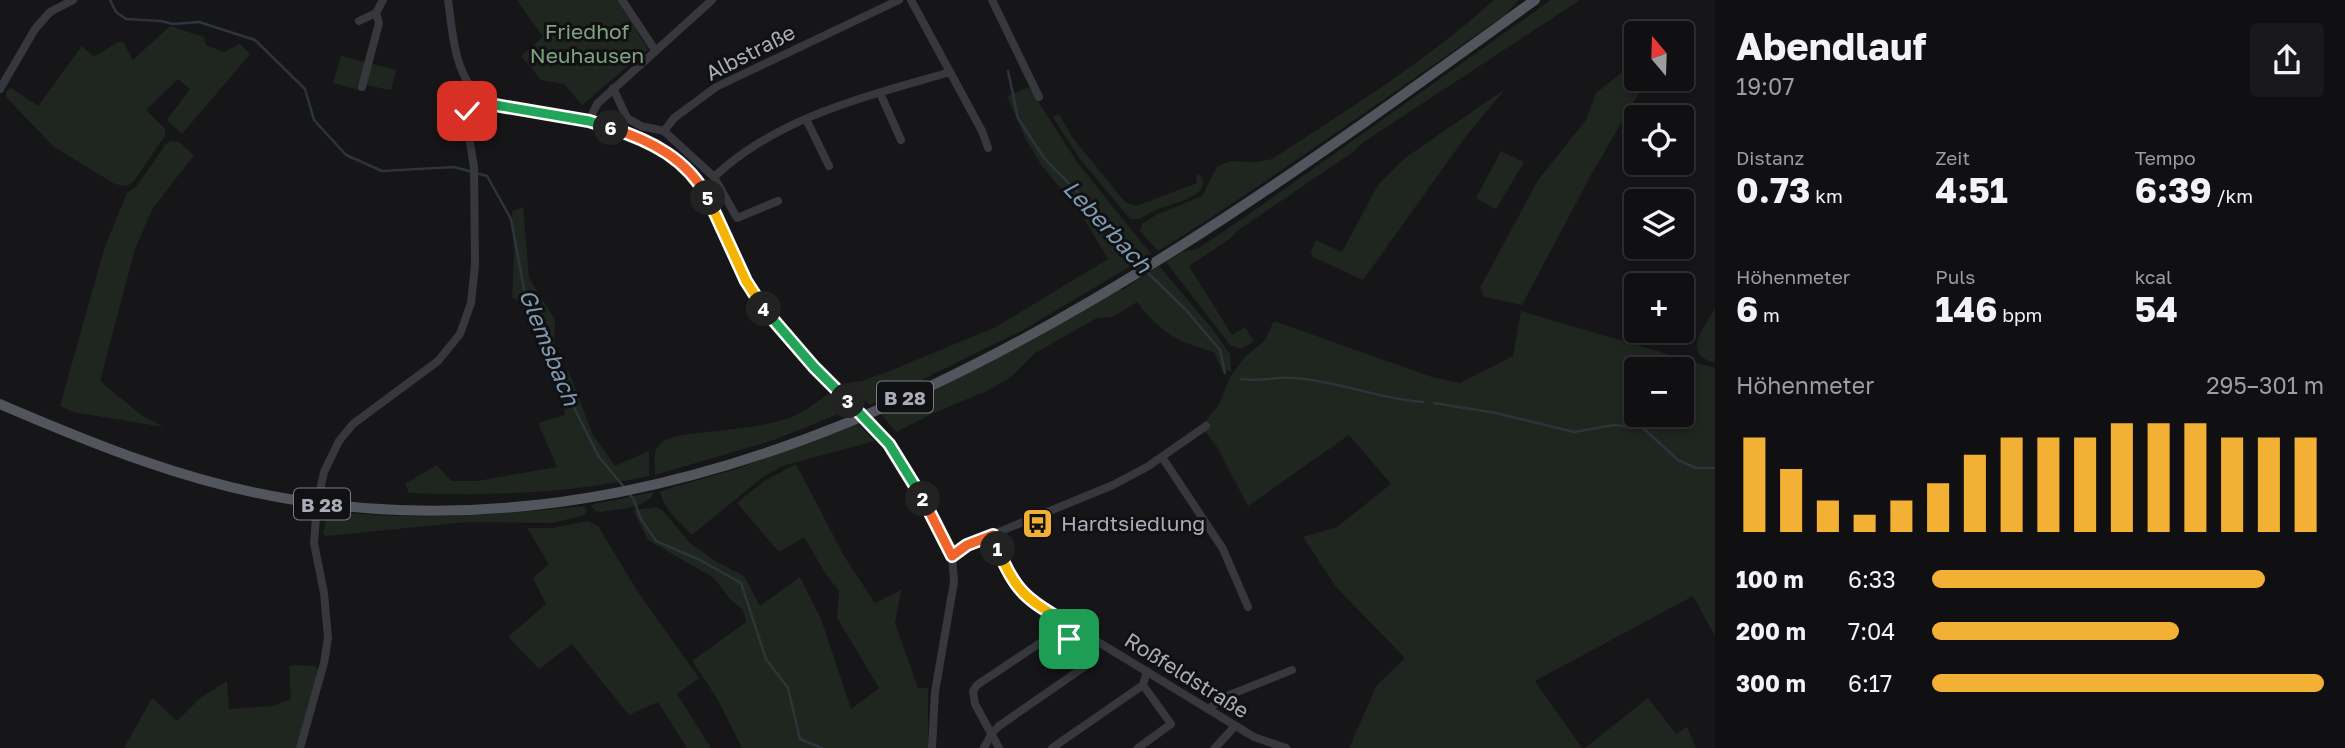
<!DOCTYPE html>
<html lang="de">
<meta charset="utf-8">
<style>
body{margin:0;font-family:"Golos Text",sans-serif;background:#19191b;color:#f1f3f6;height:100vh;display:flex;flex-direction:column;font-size:26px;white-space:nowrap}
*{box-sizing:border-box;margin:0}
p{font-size:23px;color:#9c9d9f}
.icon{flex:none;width:38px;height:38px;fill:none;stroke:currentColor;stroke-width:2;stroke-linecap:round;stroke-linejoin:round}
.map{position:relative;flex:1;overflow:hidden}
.side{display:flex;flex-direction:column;background:#101012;width:630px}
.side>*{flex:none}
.needle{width:46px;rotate:341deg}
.tools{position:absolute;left:1624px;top:21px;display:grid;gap:14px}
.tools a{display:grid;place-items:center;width:70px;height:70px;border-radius:7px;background:#101012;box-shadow:0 4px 10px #0003,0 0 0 2px #303032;font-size:35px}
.pin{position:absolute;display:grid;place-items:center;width:60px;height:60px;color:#fff;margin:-30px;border-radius:14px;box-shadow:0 4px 10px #0006}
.km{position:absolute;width:35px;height:35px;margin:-18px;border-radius:50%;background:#222;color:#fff;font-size:19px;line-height:35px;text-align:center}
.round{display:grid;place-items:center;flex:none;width:74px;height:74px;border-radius:7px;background:#19191b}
.head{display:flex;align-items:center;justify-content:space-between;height:119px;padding:0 21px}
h1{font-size:38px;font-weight:700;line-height:52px}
.figures{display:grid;grid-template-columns:repeat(3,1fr);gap:10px;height:119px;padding:7px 21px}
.figures div{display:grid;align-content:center}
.figures b{font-size:35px;font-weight:700}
.figures small{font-size:19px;font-weight:400}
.figures p{font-size:19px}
.chart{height:196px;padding:14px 21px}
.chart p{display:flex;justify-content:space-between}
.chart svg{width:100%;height:126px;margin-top:7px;stroke:#f2b134;stroke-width:6}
ul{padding:0 21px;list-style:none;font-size:23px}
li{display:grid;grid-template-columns:112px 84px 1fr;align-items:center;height:52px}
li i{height:18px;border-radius:9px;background:#f2b134}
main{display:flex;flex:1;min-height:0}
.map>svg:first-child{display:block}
.green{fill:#1e261f;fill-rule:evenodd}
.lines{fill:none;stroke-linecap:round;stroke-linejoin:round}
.stream{stroke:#2c353c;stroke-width:2.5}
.minor{stroke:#37383d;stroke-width:8}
.major{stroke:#53555c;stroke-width:10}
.minor-bridge{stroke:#37383d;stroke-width:8}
.split-1-casing{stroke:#fff;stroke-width:14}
.split-2-casing{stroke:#fff;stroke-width:14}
.split-3-casing{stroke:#fff;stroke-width:14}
.split-4-casing{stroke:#fff;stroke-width:14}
.split-5-casing{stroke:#fff;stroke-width:14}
.split-6-casing{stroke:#fff;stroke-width:14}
.split-7-casing{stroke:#fff;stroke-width:14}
.split-8-casing{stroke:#fff;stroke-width:14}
.split-1{stroke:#f5b400;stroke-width:9}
.split-2{stroke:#f0652b;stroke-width:9}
.split-3{stroke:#22a559;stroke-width:9}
.split-4{stroke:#22a559;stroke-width:9}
.split-5{stroke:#f5b400;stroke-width:9}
.split-6{stroke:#f0652b;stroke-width:9}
.split-7{stroke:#22a559;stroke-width:9}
.split-8{stroke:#f5b400;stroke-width:9}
.labels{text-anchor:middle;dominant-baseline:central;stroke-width:6;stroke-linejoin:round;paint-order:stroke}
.shield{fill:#111113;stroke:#7b7e86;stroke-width:2}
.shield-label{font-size:19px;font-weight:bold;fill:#a8adb8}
.park-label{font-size:21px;fill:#7fa381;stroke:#111113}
.street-label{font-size:21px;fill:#a8adb8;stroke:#111113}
.poi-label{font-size:21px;fill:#a8adb8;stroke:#111113;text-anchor:start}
.water-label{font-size:23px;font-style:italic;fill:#7f9bb3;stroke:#111113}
</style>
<main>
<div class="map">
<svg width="1715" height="748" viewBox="0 0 1715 748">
<rect width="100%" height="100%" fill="#161618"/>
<g class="green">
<path d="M517,0H617L648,49L582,105L564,84L541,80L521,56L543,37Z"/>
<path d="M1494,0H1519L1505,15C1390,94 1277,177 1158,251L1140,231L1142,224L1156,215L1202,196L1217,167L1230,161L1256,162L1272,159L1283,152C1355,105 1430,58 1494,0Z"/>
<path d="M1551,0H1580L1362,143L1353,152L1237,231L1231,238L1189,266L1232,335L1245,327L1254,341L1242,349L1230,345L1166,262L1182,252L1199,248L1252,212Z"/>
<path d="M170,26L204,37L206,45L224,52L240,44L250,54L182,134L167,120L190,89L178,79L146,110L165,129V136L133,182L126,186L115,184L54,147L6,97V91L11,88L38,106L82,46L94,57L118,42H123L133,60Z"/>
<path d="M341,56L396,70L391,90L365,85L363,74L359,90L333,83Z"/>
<path d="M1636,61V79H1647L1591,175L1522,305L1484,297L1480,288L1538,180L1586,120L1596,93Z"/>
<path d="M1029,87L1077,162L1151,254L1023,330L870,405L847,383L862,381L887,372L996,327L1108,259L1080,212L1042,166L1025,138L1007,96Z"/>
<path d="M1505,89L1463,140L1363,280L1313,257L1311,252L1316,240L1342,252L1378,185L1405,158Z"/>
<path d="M1059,114L1072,137L1125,202L1136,206L1197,183L1196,177L1199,174C1217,196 1169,204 1156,210C1146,214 1141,221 1130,219L1080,159L1053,117Z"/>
<path d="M171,141L179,142L194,155L153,208L135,249L100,381L141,415L164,427L73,412L60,406L105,246L127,193L136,187L166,144Z"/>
<path d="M1501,151L1524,162L1496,209L1476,198Z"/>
<path d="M523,207L529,278L555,320L554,355L533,304L512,298L514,255L512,211Z"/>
<path d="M1159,266L1214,331L1230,354L1231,372L1226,370L1224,375L1214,352C1178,342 1160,333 1137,302L1112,317L1097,318L1035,353L1012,376L987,391L938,411L896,432L879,412L1120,288L1122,290Z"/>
<path d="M1715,308V363C1681,353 1704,329 1715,308Z"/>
<path d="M1521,311L1715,368V636L1693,596L1535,681L1582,748H1349L1377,685L1405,658L1336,587L1303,537L1337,527L1391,484L1349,435L1248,506L1217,447L1201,426L1218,406L1230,377L1245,357L1265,340L1274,321L1432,377L1460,383L1513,356ZM1636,369H1682V415H1636Z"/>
<path d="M554,366L569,372L593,435L615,466L649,451V476C566,494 493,496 409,493L405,484L437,465L451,481H477L557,467L538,423L565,415Z"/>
<path d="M830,393L844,412L774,440L655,475C655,463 651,448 664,441C677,434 693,434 707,432C732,429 758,427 783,420C802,415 814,403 830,393Z"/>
<path d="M858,424L875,441L782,466L763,477L693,534H691C679,521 663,509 660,491L736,469Z"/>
<path d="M796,464L844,556L875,603L901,590L895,623L918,688H928V748H742L717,698L692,661L746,622L743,610L729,598L714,578L648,540L633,510L657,507L663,511L690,543L717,562L744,576L760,606L800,577L821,619L851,709L879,688L837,618L839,591L825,573L804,537L779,552L737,503L764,481Z"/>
<path d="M654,492C648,509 616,509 600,512L595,511L590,505Z"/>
<path d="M584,506L587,511L585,515L552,523L467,522L327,536L323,534L328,511C414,521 498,515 584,506Z"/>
<path d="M588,521L598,526L638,592L699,678L677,694L711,748H687L658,702L629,715L572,644L539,669L508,637L546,604L533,578L549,564L527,528H553Z"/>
<path d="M294,665L315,666L319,671L296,748H124L152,698L177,721L200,698L227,681L229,709L273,706L291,699L289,666Z"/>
<path d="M1648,698L1676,734L1687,727L1696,748H1585Z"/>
</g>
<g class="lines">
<g class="stream">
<path d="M110,0L116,12L126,19L161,21L173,24L199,22L255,40L305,89L314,120L346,155L382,171L454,167L487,176L511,219L526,300L551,341L563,386L599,457L624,487"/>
<path d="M1008,71L1018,118L1044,158L1092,207L1140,265"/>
<path d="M1145,270L1186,310L1220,350L1225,373"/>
<path d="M1241,379C1262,382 1276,376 1295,378C1338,381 1379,399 1423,402"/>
<path d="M1434,403L1496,413L1574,432L1614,425L1643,428L1678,460L1696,468H1715"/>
<path d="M628,493L633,498L641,519L656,541L700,560L741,583L766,659L788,688L800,739L822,748"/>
</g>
<g class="minor">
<path d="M448,0C452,29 454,68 474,91C494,114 556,115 585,121C609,125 639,134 660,147C718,182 720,242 752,293C776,331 811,365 843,396"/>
<path d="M622,0L655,50"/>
<path d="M911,0L982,131L988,148"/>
<path d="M992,0L1039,97"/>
<path d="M359,21L376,13"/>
<path d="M362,87L379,23L376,13L383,0"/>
<path d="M613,88L627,118L641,126L664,131L714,177L737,218L778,201"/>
<path d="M0,89L35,29L50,12L73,0"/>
<path d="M880,93L901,140"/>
<path d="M806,119L829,166"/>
<path d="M589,121L597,104L712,0"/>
<path d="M664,131L674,118L716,87L899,0"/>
<path d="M714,177C777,117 868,96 950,72"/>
<path d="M879,432L897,455L916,486L952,556L954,582L935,692L932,748"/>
<path d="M1162,457L1223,549L1248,607"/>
<path d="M321,486L324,472L339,441L353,424L438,361L460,334L471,303L475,265L474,167L466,118L467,111L476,94"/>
<path d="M993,535C1003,560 1010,584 1031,601L1254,737L1286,748"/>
<path d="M952,556L967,545L1113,485L1147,467L1206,426"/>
<path d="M1208,709L1227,696L1292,670"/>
<path d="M300,748L324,663L328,638L324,593L314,543L316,518"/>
<path d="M984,748L992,733L999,726L1084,667L1080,653L1061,629"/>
<path d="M999,748L975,704L973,691L977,685L1061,629L1065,622"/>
<path d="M1052,748L1143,685L1147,671"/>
<path d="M1138,748L1171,724L1143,685"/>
<path d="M1215,748L1235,726"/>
</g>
<path class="major" d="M0,404C93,444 189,483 289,499C757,576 1177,258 1535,0"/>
<g class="minor-bridge">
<path d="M843,396L879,432"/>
<path d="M316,518L321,486"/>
</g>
</g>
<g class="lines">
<defs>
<path id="split-1" d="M998,549C1015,592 1027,599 1065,622L1060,629L1069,639"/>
<path id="split-2" d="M923,499L952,556L967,545L993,535L998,549"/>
<path id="split-3" d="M848,401L889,444L923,499"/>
<path id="split-4" d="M764,309L814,367L848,401"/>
<path id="split-5" d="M708,198L746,281L764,309"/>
<path id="split-6" d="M611,128C652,141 687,159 708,198"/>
<path id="split-7" d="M489,102L495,105L589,121L611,128"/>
<path id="split-8" d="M467,111L476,94L489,102"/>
</defs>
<use href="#split-1" class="split-1-casing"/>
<use href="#split-2" class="split-2-casing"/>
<use href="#split-3" class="split-3-casing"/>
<use href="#split-4" class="split-4-casing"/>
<use href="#split-5" class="split-5-casing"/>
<use href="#split-6" class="split-6-casing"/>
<use href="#split-7" class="split-7-casing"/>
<use href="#split-8" class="split-8-casing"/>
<use href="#split-1" class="split-1"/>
<use href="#split-2" class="split-2"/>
<use href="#split-3" class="split-3"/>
<use href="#split-4" class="split-4"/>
<use href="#split-5" class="split-5"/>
<use href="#split-6" class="split-6"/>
<use href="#split-7" class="split-7"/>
<use href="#split-8" class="split-8"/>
</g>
<defs>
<symbol id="bus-square" viewBox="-11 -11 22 22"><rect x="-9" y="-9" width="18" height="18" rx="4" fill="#f2b134" stroke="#111113"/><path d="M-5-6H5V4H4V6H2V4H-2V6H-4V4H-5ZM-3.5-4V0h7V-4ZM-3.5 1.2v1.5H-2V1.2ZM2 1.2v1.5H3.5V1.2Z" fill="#111"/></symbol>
</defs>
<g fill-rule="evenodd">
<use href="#bus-square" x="1020" y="506" width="35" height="35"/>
</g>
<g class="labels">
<g class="shield">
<rect x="877" y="381.5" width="56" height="31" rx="5"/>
<rect x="294" y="488.5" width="56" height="31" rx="5"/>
</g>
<g class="shield-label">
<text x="905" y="397">B 28</text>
<text x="322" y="504">B 28</text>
</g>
<g class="park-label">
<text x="587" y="31">Friedhof<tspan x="587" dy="24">Neuhausen</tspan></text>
</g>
<g class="street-label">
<text transform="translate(750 52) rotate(-27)">Albstraße</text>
<text transform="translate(1187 675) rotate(32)">Roßfeldstraße</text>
</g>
<g class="poi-label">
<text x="1061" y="523">Hardtsiedlung</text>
</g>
<g class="water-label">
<text transform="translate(1108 226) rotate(47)">Leberbach</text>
<text transform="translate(550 347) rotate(68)">Glemsbach</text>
</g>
</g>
</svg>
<div class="tools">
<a><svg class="needle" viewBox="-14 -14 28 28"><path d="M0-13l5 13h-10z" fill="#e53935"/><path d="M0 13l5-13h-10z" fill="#9c9d9f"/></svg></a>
<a><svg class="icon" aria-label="locate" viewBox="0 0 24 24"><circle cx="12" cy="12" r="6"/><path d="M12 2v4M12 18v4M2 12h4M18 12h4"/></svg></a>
<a><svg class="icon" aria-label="layers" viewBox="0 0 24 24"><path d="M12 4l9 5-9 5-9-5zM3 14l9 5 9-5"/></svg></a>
<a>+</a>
<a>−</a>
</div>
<div class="pin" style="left:1069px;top:639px;background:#1e9e55"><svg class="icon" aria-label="arrive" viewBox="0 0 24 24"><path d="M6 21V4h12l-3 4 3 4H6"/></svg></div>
<div class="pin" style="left:467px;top:111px;background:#d93025"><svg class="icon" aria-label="check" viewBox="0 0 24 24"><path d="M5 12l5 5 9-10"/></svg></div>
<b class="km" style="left:998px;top:549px">1</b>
<b class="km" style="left:923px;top:499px">2</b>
<b class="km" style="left:848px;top:401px">3</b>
<b class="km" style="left:764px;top:309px">4</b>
<b class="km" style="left:708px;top:198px">5</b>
<b class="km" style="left:611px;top:128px">6</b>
</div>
<section class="side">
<div class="head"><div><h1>Abendlauf</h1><p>19:07</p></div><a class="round"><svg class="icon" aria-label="share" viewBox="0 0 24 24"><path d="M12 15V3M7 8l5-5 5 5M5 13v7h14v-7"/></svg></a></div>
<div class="figures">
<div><p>Distanz</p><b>0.73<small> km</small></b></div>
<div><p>Zeit</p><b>4:51</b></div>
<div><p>Tempo</p><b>6:39<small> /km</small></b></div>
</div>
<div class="figures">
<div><p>Höhenmeter</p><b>6<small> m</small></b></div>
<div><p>Puls</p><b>146<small> bpm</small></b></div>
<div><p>kcal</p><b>54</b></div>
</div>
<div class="chart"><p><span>Höhenmeter</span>295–301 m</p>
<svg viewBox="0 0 160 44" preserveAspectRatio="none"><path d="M5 44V11M15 44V22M25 44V33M35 44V38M45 44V33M55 44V27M65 44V17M75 44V11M85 44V11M95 44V11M105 44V6M115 44V6M125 44V6M135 44V11M145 44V11M155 44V11"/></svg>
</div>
<ul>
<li><b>100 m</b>6:33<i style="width:85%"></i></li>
<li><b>200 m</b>7:04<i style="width:63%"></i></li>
<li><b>300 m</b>6:17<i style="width:100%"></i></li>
</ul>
</section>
</main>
